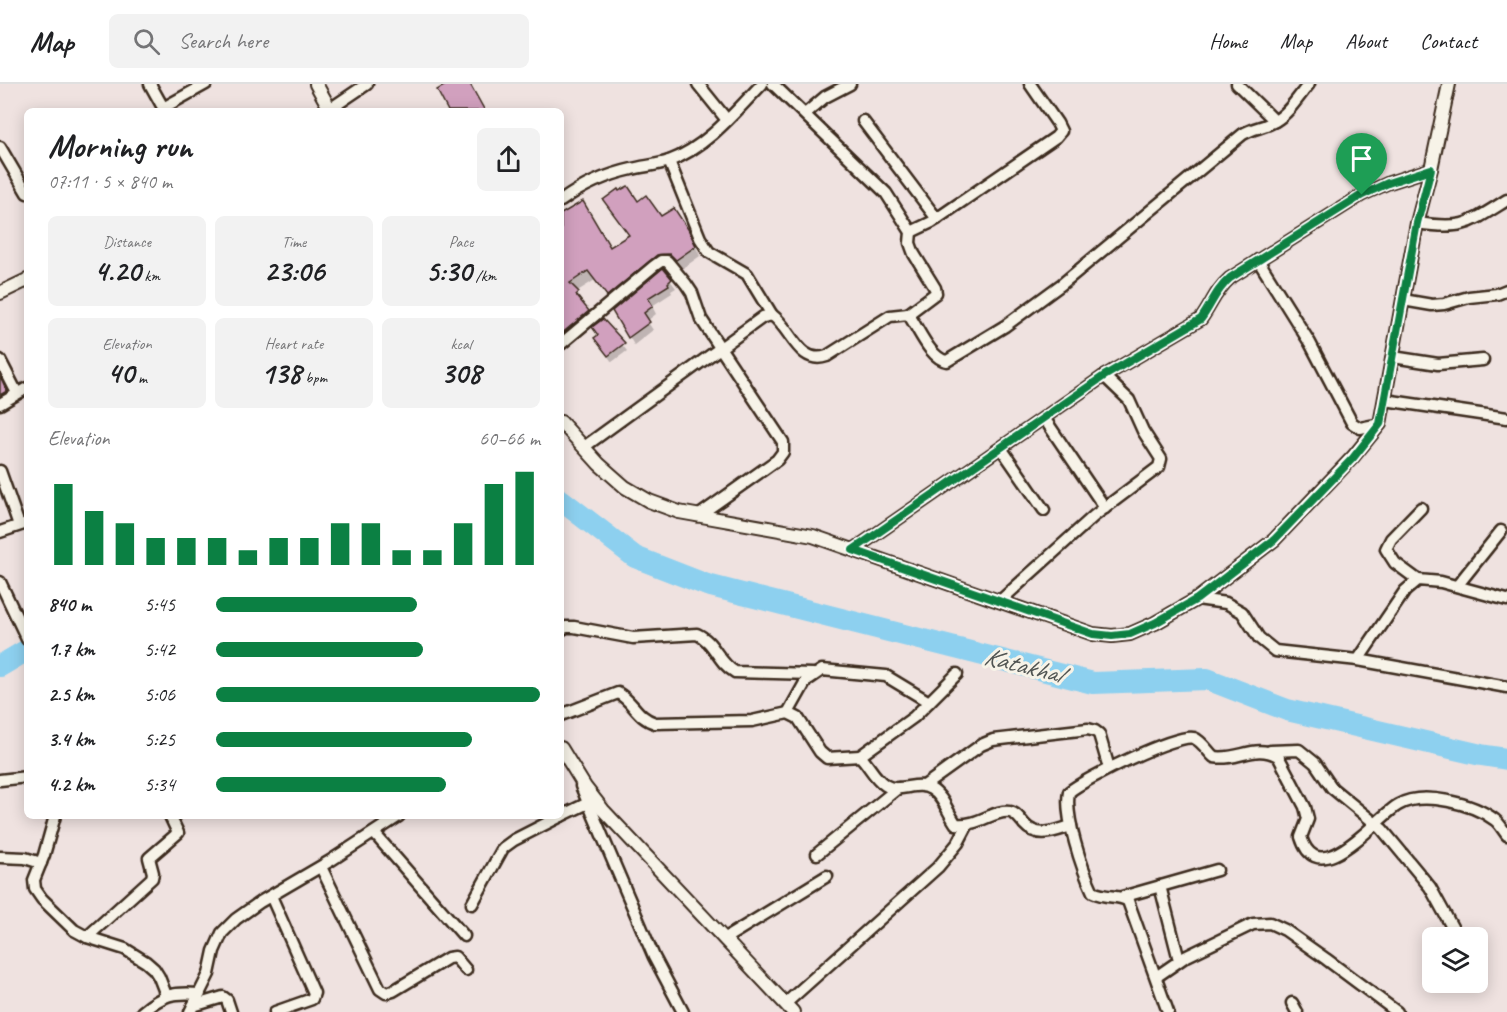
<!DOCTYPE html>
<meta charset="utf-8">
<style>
body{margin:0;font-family:Caveat,sans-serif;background:#f2f2f2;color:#202124;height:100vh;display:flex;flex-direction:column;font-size:22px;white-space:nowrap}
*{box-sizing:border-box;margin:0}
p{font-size:20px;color:#757577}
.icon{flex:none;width:33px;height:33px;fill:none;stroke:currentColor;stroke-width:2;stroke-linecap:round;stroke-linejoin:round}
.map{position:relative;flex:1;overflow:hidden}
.drawer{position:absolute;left:24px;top:24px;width:540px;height:711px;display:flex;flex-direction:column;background:#fff;border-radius:9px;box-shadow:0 3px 15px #0003}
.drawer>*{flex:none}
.fabs{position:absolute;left:1422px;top:843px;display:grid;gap:12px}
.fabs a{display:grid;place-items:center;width:66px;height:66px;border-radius:9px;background:#fff;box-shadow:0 3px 15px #0003;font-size:30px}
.pin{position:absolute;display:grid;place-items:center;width:51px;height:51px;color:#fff;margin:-62px -26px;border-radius:50% 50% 50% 0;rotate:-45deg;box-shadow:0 0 6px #0007}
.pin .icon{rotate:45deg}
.round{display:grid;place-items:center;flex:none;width:63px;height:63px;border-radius:9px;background:#f2f2f2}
.head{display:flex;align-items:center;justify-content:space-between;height:102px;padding:0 24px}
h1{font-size:33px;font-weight:800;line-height:45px}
.metrics{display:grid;grid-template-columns:repeat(3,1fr);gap:9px;height:102px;padding:6px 24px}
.metrics div{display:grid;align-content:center;border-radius:9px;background:#f2f2f2;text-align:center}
.metrics b{font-size:30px;font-weight:800}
.metrics small{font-size:16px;font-weight:400}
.metrics p{font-size:16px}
.chart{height:168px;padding:12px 24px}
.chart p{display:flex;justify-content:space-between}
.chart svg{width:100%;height:108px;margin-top:6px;stroke:#0b8043;stroke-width:6}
ul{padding:0 24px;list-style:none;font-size:20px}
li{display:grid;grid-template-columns:96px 72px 1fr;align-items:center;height:45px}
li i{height:15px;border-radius:8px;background:#0b8043}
header{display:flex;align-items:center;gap:36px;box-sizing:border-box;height:84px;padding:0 30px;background:#fff;border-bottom:2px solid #e0e0e0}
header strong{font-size:28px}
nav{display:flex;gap:33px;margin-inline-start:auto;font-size:21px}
.search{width:420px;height:54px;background:#f2f2f2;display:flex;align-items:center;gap:15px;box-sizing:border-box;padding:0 21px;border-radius:9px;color:#757577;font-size:22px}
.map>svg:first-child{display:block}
.shadow{fill:#0003}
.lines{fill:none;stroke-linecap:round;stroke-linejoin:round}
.river{stroke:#8dd0ef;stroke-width:22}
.building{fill:#d1a0be;stroke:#3b2a1e;stroke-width:1.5}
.minor-casing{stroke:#3b2a1e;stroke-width:15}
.tertiary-casing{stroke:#3b2a1e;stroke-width:16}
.minor{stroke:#f7f3e8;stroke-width:10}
.tertiary{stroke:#f7f3e8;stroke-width:12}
.route-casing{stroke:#fff;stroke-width:12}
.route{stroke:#0b8043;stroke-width:8}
.labels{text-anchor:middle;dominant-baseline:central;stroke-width:6;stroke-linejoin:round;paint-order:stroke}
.water-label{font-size:26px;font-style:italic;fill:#505452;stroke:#f7f3e8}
</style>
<header>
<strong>Map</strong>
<div class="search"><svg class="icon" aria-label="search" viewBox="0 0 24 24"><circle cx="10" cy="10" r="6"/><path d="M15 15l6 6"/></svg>Search here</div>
<nav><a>Home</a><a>Map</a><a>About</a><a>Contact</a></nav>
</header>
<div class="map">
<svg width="1507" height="928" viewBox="0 0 1507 928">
<rect width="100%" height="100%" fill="#efe2e0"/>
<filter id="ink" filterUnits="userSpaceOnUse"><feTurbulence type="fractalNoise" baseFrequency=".0167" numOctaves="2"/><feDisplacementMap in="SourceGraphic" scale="12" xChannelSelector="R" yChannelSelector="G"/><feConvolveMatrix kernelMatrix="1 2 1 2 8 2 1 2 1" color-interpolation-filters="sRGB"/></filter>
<g filter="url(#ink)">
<g class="shadow">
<path d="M637,119L693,156L700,172L682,185L676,179L662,180L613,220L595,196L576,208L583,219L581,220L593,237L561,263V132L610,165L630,152Z"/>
<path d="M663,187L676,204L671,207L672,209L652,222L656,230L647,237L653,246L634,261L614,227Z"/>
<path d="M603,237L627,267L612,278L600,261Z"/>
<path d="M0,295L11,315L0,323Z"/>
</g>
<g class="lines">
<g class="river">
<path d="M561,416L635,473L707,501L1093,599L1207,595L1287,626L1481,671L1507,675"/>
<path d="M0,582L27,566"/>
</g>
</g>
<g class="building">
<path d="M447,0H470L485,27H448L437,6Z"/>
<path d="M628,102L638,117L646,111L661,132L674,124L688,145L696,162L676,176L670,170L657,171L607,212L588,187L570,199L579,208L576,211L589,227L561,250V130L583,117L610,163L629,151L603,116L618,105L619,107Z"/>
<path d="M663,184L672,195L668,199L669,201L648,214L653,222L644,229L650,238L628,254L612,227Z"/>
<path d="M603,235L625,259L608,272L594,254L598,251L592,243Z"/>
<path d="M0,292L7,307L0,311Z"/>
</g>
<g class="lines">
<defs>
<g id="minor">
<path d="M150,0L165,27"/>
<path d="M698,0L727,36"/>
<path d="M773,0L886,109L911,148L910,159L914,170L935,204L936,209L908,230"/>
<path d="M1237,0L1275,37"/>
<path d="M163,24L206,0"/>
<path d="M330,25L367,0"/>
<path d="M805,30L825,13L850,0"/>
<path d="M863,37L937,135"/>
<path d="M0,63L27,109"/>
<path d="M669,77L700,154L709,168L747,190L772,231"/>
<path d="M561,117C583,101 605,91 632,85C644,82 658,81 669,77C707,63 735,28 762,0"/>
<path d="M1417,139C1464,146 1468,140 1507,116"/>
<path d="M911,148L932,138L1056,53L1061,47L1057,39L1030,0"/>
<path d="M1258,176L1310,259L1352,339L1360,344L1380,340"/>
<path d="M1403,216L1432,221L1444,220L1469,213L1497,210L1507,206"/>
<path d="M561,260L654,182L661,177H667L686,200L692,209L701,235L783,358V368L777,376L698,432"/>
<path d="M1393,273L1438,280L1483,276"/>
<path d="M0,276L17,309"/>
<path d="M1385,316L1507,334"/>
<path d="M0,320L27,304"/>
<path d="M1044,334L1105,424"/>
<path d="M584,363L763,233L772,231C791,244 799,282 827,272L890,232L908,230C918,243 930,275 947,277L1005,242L1062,200L1243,50C1253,44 1265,43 1275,37C1289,29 1299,12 1309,0"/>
<path d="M1001,364L1044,426"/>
<path d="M0,387L19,441"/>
<path d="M0,448L27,439"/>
<path d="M853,466L1104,292L1201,235C1212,220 1215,207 1230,194L1362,111L1388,99L1431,85"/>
<path d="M1418,496L1395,479L1386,465L1391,455L1421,424"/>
<path d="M0,498L27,555"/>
<path d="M1457,502L1501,447"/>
<path d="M1197,515L1226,519L1242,528L1259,554L1275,567L1358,576L1507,603"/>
<path d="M1000,517L1094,432L1159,383L1161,375L1143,347L1129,316L1104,292"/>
<path d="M561,546L566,543H574L633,554L697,550C715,558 718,579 735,588L813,590"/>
<path d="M1358,576L1405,507L1418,496L1441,498L1507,516"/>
<path d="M788,629L806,597L822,586L886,592L929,618"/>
<path d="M561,631L618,609C634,618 636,633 655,639L752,637L788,629L798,634L820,668L827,674L860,672C869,681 874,694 885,701C899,710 917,696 931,705C943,712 948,729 956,740C977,743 995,725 1010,728C1016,729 1020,735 1024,740C1037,755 1055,747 1071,742"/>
<path d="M1270,667L1299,666L1315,679L1332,704L1382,745L1430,803L1458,854"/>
<path d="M860,672L914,633L957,590"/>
<path d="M0,696L27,693"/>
<path d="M581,702L654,873L683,928"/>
<path d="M924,702L981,661L993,656L1088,645L1095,647L1099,650L1109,684"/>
<path d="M55,732L44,771L34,796L35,805L42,815L74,846L87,853L125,865L146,878L154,885L159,893L166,911"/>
<path d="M561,732L588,719"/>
<path d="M374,749L464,852"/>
<path d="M817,770L898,704"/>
<path d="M0,773L25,774L41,779"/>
<path d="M321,783L380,905L386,909L393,907L448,874L455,873L466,886"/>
<path d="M1160,802L1179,876"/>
<path d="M271,812L314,909L312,915L275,928"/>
<path d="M1122,813L1217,786"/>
<path d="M472,820L503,764L514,756L561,732"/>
<path d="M87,853L152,794L153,789L149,774L178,749L170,732"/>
<path d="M724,855L827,792"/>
<path d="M1156,893L1185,873L1253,840L1270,839L1285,846L1326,875L1397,928"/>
<path d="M1292,919L1297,928"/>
<path d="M785,920L938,783L958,759L967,742"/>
<path d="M193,922L223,913L227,916L231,928"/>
<path d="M142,928C164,910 172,908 200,910"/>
<path d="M190,928L209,890L214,867L222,849L236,835L260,818L330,777L399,732"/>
<path d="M1168,928L1128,817C1118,810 1107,815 1093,808C1082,785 1064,732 1069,708C1084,695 1177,649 1194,654C1202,657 1208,668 1214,673C1240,677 1254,659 1278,672L1305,723L1308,735L1301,753C1318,809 1376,734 1398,721C1423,706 1474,720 1495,736C1500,740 1503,746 1507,751"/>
</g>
<g id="tertiary">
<path d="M316,0L331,27"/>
<path d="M0,209L27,196"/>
<path d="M561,338L599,380L625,403L649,417L679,428L813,452L1093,550L1112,552L1130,550L1155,539L1197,515L1274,456L1353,373L1380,340L1417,139L1431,85L1449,0"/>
<path d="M561,664L585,703L603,726L793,928"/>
</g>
</defs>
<use href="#minor" class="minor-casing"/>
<use href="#tertiary" class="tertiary-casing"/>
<use href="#minor" class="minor"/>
<use href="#tertiary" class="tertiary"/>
</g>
</g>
<g class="lines" filter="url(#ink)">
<defs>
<path id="route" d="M1431,85L1417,139L1380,340L1353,374L1274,456L1197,515L1155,539L1130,550L1112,552L1093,550L853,466L1104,292L1201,235C1212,220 1215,207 1230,194L1362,111L1388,99Z"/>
</defs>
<use href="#route" class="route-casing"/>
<use href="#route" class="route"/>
</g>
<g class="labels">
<g class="water-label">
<text transform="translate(1023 581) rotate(14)">Katakhal</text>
</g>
</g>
</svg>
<div class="fabs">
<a><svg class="icon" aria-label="layers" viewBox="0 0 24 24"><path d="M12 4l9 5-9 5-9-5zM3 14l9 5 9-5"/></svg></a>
</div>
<div class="pin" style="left:1362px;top:111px;background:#1e9e55"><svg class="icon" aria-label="arrive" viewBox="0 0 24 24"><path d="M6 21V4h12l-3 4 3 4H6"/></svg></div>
<section class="drawer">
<div class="head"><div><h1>Morning run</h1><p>07:11 · 5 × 840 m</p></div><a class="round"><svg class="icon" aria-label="share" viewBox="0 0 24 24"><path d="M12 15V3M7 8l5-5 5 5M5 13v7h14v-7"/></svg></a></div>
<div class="metrics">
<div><p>Distance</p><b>4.20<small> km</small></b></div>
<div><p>Time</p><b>23:06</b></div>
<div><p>Pace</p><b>5:30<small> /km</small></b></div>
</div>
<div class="metrics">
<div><p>Elevation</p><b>40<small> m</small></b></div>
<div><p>Heart rate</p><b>138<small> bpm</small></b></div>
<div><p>kcal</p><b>308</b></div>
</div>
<div class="chart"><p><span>Elevation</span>60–66 m</p>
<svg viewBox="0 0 160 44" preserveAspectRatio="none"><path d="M5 44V11M15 44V22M25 44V27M35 44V33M45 44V33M55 44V33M65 44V38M75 44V33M85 44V33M95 44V27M105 44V27M115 44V38M125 44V38M135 44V27M145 44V11M155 44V6"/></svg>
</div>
<ul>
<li><b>840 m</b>5:45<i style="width:62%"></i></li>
<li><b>1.7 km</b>5:42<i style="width:64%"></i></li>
<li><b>2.5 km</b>5:06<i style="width:100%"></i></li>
<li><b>3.4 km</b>5:25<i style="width:79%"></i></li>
<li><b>4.2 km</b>5:34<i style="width:71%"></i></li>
</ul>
</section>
</div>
